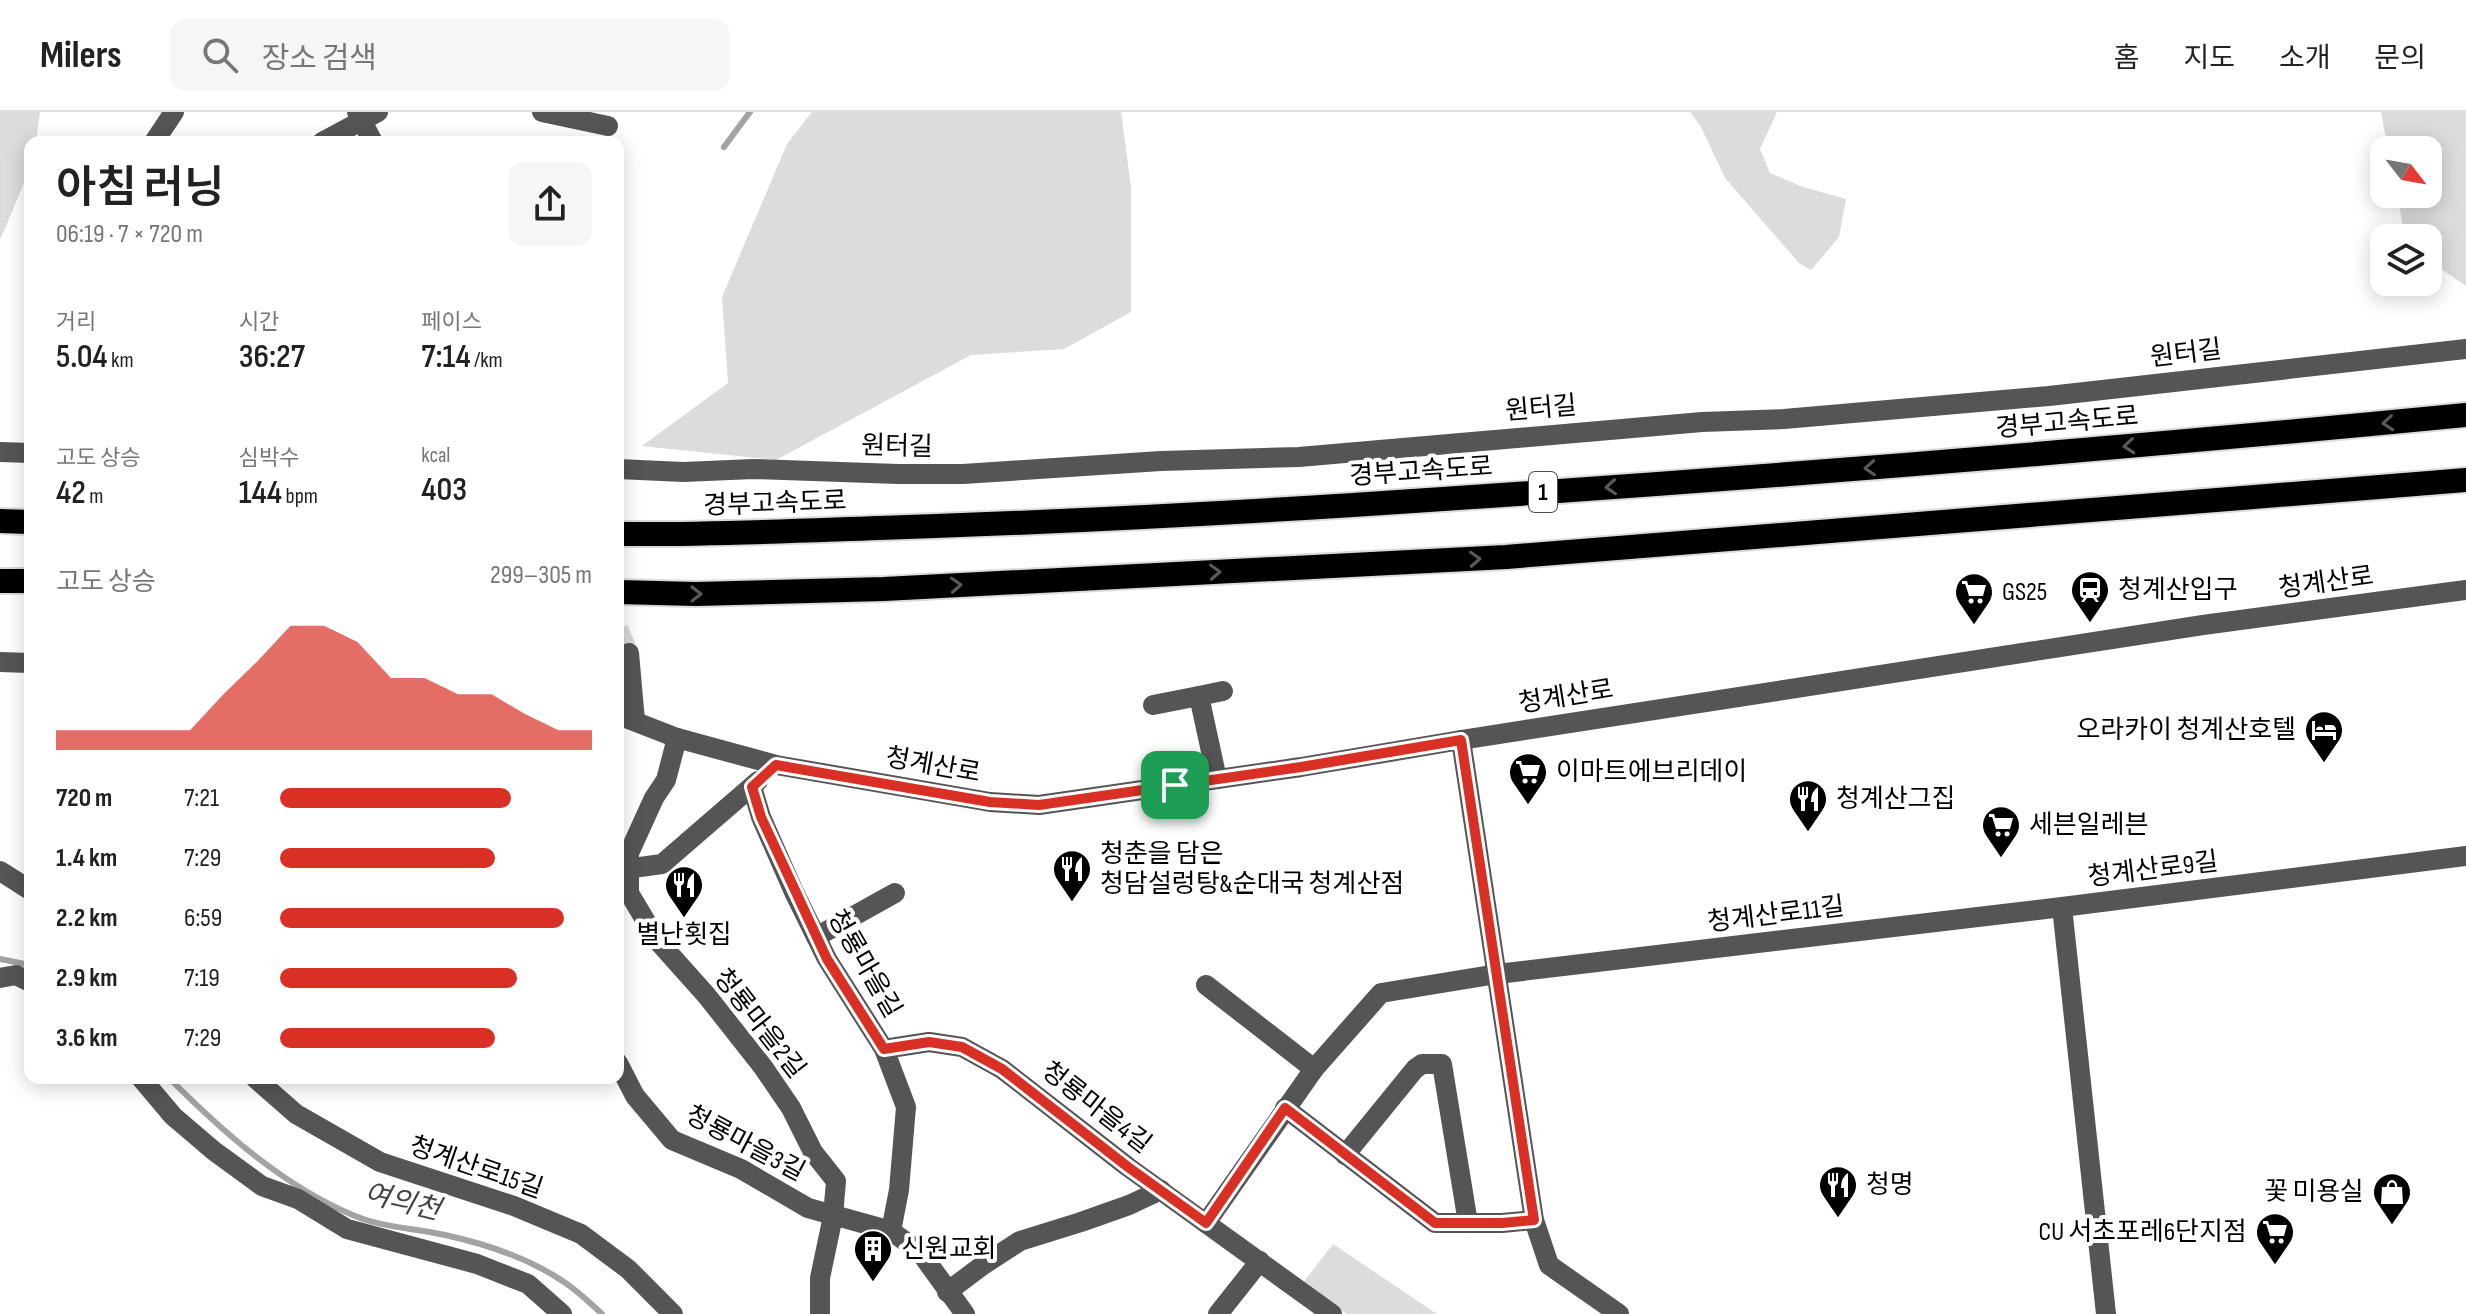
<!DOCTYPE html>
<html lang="ko">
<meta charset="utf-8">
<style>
body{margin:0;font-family:"Sofia Sans Condensed","Noto Sans KR",sans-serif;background:#f6f6f6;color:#222;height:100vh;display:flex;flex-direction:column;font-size:30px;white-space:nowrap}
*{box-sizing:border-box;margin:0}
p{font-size:26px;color:#767676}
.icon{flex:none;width:44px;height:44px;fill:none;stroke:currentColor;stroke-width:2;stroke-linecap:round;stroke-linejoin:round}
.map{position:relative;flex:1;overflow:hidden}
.side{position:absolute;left:24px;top:24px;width:600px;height:948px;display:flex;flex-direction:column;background:#fff;border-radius:16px;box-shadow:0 4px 20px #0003}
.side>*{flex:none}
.needle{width:52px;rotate:121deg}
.buttons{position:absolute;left:2370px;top:24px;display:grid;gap:16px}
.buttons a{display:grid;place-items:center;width:72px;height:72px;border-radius:16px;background:#fff;box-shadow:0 4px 20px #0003;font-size:40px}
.pin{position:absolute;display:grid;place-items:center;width:68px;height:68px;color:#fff;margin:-34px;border-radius:16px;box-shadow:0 4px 12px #0006}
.round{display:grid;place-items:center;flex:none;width:84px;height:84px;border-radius:16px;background:#f6f6f6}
.head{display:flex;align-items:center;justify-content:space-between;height:136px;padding:0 32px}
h1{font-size:44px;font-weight:600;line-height:60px}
.metrics{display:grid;grid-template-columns:repeat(3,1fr);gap:12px;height:136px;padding:8px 32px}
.metrics div{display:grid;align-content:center}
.metrics b{font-size:34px;font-weight:600}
.metrics small{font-size:22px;font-weight:400}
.metrics p{font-size:22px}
.chart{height:224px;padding:16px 32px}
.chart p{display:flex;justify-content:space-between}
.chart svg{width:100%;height:144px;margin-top:8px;fill:#d93025;opacity:.7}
ul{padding:0 32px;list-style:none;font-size:26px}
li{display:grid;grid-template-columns:128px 96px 1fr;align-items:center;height:60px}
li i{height:20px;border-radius:10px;background:#d93025}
header{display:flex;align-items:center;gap:48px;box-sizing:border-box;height:112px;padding:0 40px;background:#fff;border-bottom:2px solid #e0e0e0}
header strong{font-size:38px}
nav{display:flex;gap:44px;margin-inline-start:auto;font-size:28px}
.search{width:560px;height:72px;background:#f6f6f6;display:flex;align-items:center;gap:20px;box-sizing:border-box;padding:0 28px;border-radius:16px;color:#767676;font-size:30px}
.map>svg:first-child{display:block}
.green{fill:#dcdcdc}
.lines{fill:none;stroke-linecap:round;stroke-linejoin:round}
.stream{stroke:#a3a3a3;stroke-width:6}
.minor-tunnel{stroke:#d9d9d9;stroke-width:20;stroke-dasharray:20 10;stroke-linecap:butt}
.highway-casing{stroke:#dbdbdb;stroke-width:28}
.minor{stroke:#555;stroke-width:20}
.highway{stroke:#000;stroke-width:24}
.oneway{stroke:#595959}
.route-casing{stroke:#fff;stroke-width:16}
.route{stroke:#d93025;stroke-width:10}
.labels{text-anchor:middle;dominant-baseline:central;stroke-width:8;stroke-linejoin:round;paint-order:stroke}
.shield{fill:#fff;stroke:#4c4c4c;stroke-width:2}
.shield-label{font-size:24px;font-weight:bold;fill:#000}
.street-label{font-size:26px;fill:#000;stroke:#fff}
.poi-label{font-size:26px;fill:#000;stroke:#fff;text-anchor:start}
.water-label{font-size:28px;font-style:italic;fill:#444;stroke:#fff}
</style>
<header>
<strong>Milers</strong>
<div class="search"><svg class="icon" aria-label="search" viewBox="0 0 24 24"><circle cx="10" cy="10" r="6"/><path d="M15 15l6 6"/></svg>장소 검색</div>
<nav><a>홈</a><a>지도</a><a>소개</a><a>문의</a></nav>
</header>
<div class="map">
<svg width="2466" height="1202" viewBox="0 0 2466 1202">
<rect width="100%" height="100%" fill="#fff"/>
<g class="green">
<path d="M0,0H40L36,30H30V57L0,128Z"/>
<path d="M812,0H1121L1131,75V200L1064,237L971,243L776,348L642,334L728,271L722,185L787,32Z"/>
<path d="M1690,0H1777L1760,37L1770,61L1803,75L1846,87L1839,125L1811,158L1799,151L1725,66L1700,13Z"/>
<path d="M2381,0H2466V174L2428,148V126H2405L2397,82H2428V38H2388Z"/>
<path d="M1333,1132L1437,1202H1347L1302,1172Z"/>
</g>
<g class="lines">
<g class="stream">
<path d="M724,35L750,0"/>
<path d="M0,847L30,853"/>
<path d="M169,966C223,1020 283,1074 355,1104C384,1116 415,1116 445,1123C486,1132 529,1146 564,1170C578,1179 590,1191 602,1202"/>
</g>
<path class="minor-tunnel" d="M618,517L629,541"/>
<defs>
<g id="highway">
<path d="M0,409L30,410"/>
<path d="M618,422C705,423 792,419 879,416C1037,411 1195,403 1353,393C1724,369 2095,339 2466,303"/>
<path d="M0,469H30"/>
<path d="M618,480L696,482L884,477L1506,445L2466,368"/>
</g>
</defs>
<use href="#highway" class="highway-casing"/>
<g class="minor">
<path d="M357,0L373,30"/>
<path d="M542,0L608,14"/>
<path d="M154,30L174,0"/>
<path d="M322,30L378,0"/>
<path d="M0,340L30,341"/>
<path d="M618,357L683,360L754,357L898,362H963L1161,349L1299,345L1702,310L1784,307L2049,284L2466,237"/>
<path d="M629,541L635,609"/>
<path d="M0,550L30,551"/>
<path d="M1199,584L1223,579"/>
<path d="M1153,593L1199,584L1217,667"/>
<path d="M618,603L677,626L776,653L990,690L1039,693L1301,655L1461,628L2203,513L2466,478"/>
<path d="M677,626L666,668L654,686L629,741V781L657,828L707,884L763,955L791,996L813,1040L836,1069L833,1104L820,1166V1202"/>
<path d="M1461,628L1534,1108L1549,1153L1619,1202"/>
<path d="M752,675L761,705L794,780L827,847L884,937L906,995L899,1078L891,1119"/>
<path d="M618,758L662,752L758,669"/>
<path d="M0,759L30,778"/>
<path d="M2062,795L2106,1202"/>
<path d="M816,825L895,781"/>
<path d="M0,866L16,863L30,870"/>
<path d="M1206,873L1314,957"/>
<path d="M884,937L929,930L962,935L1002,957L1128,1055L1332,1202"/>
<path d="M618,951L635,984L672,1028L741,1057L808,1096L891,1119L920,1140L965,1202"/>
<path d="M141,966L173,1004L214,1039L262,1074L298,1087L347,1117L477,1152L528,1172L562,1202"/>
<path d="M255,966L296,1002L380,1050L514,1094L581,1122L628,1157L673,1202"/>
<path d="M1285,996L1435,1111H1502L1534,1108"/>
<path d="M1345,1043L1415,957L1422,952H1442L1468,1111"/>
<path d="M1206,1111L1314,957L1381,881L1497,862L2062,795L2466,744"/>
<path d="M947,1180L983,1153L1020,1129L1081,1110L1129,1093L1161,1078"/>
<path d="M1218,1202L1260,1149"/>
</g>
<use href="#highway" class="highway"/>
</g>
<defs><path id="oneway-chevron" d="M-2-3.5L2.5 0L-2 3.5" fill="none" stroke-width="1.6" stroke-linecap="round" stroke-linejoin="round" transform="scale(2)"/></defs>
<g class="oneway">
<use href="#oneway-chevron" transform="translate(2388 311) rotate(175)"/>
<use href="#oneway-chevron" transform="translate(2129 334) rotate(175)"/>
<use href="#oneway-chevron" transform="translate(1870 356) rotate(176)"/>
<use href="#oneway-chevron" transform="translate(1611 375) rotate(176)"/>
<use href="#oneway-chevron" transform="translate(1475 447) rotate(-3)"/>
<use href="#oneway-chevron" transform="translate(1215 460) rotate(-3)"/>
<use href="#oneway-chevron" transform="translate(956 473) rotate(-3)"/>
<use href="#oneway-chevron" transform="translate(696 482)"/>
</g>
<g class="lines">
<defs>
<path id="route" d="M1461,628L1534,1108L1502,1111H1435L1285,996L1206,1111L1128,1055L1002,957L962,935L929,930L884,937L827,847L761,705L752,675L776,653L990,690L1039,693L1301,655Z"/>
</defs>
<use href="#route" class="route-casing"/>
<use href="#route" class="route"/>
</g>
<defs>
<symbol id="station-pin" viewBox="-11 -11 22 30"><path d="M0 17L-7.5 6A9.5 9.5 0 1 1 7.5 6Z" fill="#000" stroke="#fff"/><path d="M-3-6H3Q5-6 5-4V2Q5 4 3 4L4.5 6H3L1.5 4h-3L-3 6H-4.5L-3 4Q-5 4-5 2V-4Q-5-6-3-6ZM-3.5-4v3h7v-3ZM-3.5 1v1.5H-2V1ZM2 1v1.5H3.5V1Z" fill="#fff"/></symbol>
<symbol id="supermarket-pin" viewBox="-11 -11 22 30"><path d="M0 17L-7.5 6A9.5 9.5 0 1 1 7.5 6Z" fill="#000" stroke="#fff"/><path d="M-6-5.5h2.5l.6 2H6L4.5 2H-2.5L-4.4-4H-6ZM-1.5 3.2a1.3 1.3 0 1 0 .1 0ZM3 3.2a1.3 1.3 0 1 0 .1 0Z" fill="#fff"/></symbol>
<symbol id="hotel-pin" viewBox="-11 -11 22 30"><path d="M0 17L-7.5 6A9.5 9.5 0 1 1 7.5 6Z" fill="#000" stroke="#fff"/><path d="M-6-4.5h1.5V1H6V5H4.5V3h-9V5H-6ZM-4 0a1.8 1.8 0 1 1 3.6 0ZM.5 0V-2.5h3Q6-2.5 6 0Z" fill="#fff"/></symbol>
<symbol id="restaurant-pin" viewBox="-11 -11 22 30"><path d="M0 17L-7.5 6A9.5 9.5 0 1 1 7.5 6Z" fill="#000" stroke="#fff"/><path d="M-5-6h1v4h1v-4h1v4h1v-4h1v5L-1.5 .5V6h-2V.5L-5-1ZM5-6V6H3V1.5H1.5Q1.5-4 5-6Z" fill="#fff"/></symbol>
<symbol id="shop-pin" viewBox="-11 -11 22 30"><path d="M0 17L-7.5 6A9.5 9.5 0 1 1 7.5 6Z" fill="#000" stroke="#fff"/><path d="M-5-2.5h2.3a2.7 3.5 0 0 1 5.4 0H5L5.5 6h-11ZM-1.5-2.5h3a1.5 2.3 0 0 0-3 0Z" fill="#fff"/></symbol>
<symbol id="building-pin" viewBox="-11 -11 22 30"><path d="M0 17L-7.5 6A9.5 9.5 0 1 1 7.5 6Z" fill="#000" stroke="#fff"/><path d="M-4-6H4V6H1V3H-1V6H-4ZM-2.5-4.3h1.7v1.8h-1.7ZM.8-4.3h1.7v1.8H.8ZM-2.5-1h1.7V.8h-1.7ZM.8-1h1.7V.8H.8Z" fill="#fff"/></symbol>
</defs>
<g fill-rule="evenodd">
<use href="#station-pin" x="2068" y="456" width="44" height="60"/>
<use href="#supermarket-pin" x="1952" y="458" width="44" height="60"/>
<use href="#hotel-pin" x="2302" y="596" width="44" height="60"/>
<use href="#supermarket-pin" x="1506" y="638" width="44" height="60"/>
<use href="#restaurant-pin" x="1786" y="665" width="44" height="60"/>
<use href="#supermarket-pin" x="1979" y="691" width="44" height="60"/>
<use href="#restaurant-pin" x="1050" y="735" width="44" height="60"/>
<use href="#restaurant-pin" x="662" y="751" width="44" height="60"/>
<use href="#restaurant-pin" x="1816" y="1051" width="44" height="60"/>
<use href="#shop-pin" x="2370" y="1058" width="44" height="60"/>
<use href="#supermarket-pin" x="2253" y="1098" width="44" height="60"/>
<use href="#building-pin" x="851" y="1115" width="44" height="60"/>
</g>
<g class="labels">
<rect class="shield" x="1529" y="360" width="28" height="40" rx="6"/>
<g class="shield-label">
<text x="1543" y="380">1</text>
</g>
<g class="street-label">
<text transform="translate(2186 242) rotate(-7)">원터길</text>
<text transform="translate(1541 297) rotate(-5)">원터길</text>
<text transform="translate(2067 311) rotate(-5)">경부고속도로</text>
<text transform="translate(897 335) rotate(1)">원터길</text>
<text transform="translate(1421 360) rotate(-4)">경부고속도로</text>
<text transform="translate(775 392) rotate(-2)">경부고속도로</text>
<text transform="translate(2326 471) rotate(-8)">청계산로</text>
<text transform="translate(1566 585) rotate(-9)">청계산로</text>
<text transform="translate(933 654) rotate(10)">청계산로</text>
<text transform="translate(2153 758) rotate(-7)">청계산로9길</text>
<text transform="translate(1776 803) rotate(-7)">청계산로11길</text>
<text transform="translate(864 852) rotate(60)">청룡마을길</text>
<text transform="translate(759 912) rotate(52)">청룡마을2길</text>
<text transform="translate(1096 996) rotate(38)">청룡마을4길</text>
<text transform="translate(745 1032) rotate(28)">청룡마을3길</text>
<text transform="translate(476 1056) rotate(19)">청계산로15길</text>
</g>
<g class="poi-label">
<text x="2118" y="478">청계산입구</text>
<text x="2002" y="480">GS25</text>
<text x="2296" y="618" text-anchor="end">오라카이 청계산호텔</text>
<text x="1556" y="660">이마트에브리데이</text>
<text x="1836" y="687">청계산그집</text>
<text x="2029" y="713">세븐일레븐</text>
<text x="1100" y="742">청춘을 담은<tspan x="1100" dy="30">청담설렁탕&amp;순대국 청계산점</tspan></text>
<text x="684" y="823" text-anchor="middle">별난횟집</text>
<text x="1866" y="1073">청명</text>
<text x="2364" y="1080" text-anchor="end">꽃 미용실</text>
<text x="2247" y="1120" text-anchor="end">CU 서초포레6단지점</text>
<text x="901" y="1137">신원교회</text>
</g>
<g class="water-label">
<text transform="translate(402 1090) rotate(14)">여의천</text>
</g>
</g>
</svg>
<div class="buttons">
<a><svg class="needle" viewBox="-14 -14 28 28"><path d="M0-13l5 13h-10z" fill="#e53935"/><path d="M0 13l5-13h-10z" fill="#767676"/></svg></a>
<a><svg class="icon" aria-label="layers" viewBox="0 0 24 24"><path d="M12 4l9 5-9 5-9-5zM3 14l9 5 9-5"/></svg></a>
</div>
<div class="pin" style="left:1175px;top:673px;background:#1e9e55"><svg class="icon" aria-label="arrive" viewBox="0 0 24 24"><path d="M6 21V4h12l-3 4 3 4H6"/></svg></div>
<section class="side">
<div class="head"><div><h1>아침 러닝</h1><p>06:19 · 7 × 720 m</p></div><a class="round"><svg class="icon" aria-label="share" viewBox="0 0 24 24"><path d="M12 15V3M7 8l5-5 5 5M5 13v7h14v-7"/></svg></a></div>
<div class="metrics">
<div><p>거리</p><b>5.04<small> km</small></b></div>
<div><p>시간</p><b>36:27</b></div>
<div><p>페이스</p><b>7:14<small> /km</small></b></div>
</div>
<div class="metrics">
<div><p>고도 상승</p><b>42<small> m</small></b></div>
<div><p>심박수</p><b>144<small> bpm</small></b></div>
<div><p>kcal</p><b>403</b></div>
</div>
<div class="chart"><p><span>고도 상승</span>299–305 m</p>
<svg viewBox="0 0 160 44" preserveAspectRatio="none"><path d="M0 44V38L10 38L20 38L30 38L40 38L50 27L60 17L70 6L80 6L90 11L100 22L110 22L120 27L130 27L140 33L150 38L160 38V44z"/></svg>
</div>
<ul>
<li><b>720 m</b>7:21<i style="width:74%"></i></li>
<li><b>1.4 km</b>7:29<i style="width:69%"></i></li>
<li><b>2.2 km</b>6:59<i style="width:91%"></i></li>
<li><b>2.9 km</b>7:19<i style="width:76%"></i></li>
<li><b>3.6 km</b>7:29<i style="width:69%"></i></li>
</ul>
</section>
</div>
